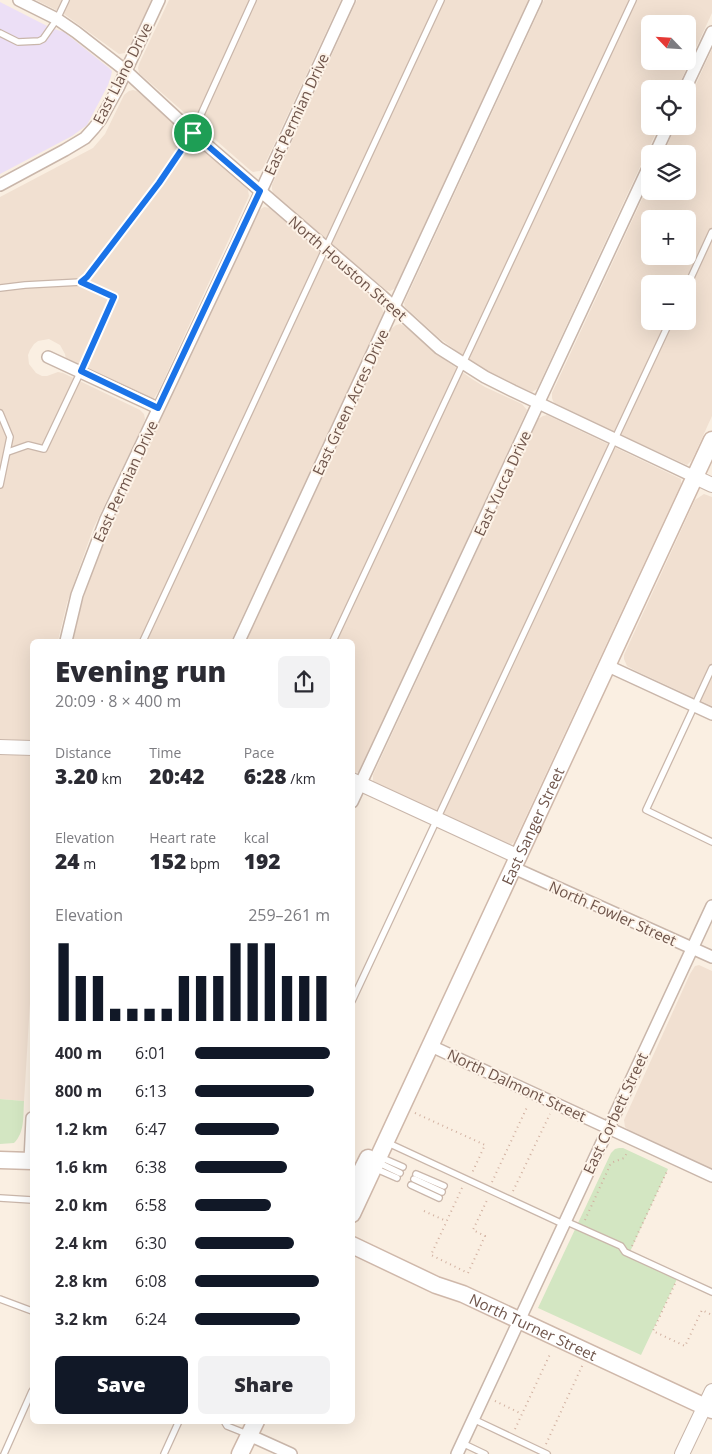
<!DOCTYPE html>
<meta charset="utf-8">
<style>
body{margin:0;font-family:"Open Sans",sans-serif;background:#f2f2f3;color:#2b2b33;height:100vh;display:flex;flex-direction:column;font-size:19px;white-space:nowrap}
*{box-sizing:border-box;margin:0}
p{font-size:16px;color:#7c7c81}
.icon{flex:none;width:28px;height:28px;fill:none;stroke:currentColor;stroke-width:2;stroke-linecap:round;stroke-linejoin:round}
.map{position:relative;flex:1;overflow:hidden}
.panel{position:absolute;left:30px;top:639px;width:325px;height:785px;display:flex;flex-direction:column;background:#fff;border-radius:8px;box-shadow:0 5px 20px #0002}
.panel>*{flex:none}
.needle{width:32px;rotate:295deg}
.buttons{position:absolute;left:641px;top:15px;display:grid;gap:10px}
.buttons a{display:grid;place-items:center;width:55px;height:55px;border-radius:8px;background:#fff;box-shadow:0 5px 20px #0002;font-size:25px}
.pin{position:absolute;display:grid;place-items:center;width:42px;height:42px;color:#fff;margin:-21px;border:2px solid #fff;border-radius:50%;box-shadow:0 1px 5px #0007}
.round{display:grid;place-items:center;flex:none;width:52px;height:52px;border-radius:8px;background:#f2f2f3}
.summary{display:flex;align-items:center;justify-content:space-between;height:85px;padding:0 25px}
h1{font-size:28px;font-weight:800;line-height:38px}
.metrics{display:grid;grid-template-columns:repeat(3,1fr);gap:8px;height:85px;padding:5px 25px}
.metrics div{display:grid;align-content:center}
.metrics b{font-size:21px;font-weight:800}
.metrics small{font-size:14px;font-weight:400}
.metrics p{font-size:14px}
.chart{height:140px;padding:10px 25px}
.chart p{display:flex;justify-content:space-between}
.chart svg{width:100%;height:90px;margin-top:5px;stroke:#111827;stroke-width:6}
.primary-button{display:flex;gap:10px;margin-top:auto;padding:10px 25px}
.primary-button a{flex:1;height:58px;border-radius:8px;background:#111827;color:#fff;font-size:20px;font-weight:800;line-height:58px;text-align:center}
.primary-button a+a{background:#f2f2f3;color:#2b2b33}
ul{padding:0 25px;list-style:none;font-size:16px}
li{display:grid;grid-template-columns:80px 60px 1fr;align-items:center;height:38px}
li i{height:12px;border-radius:6px;background:#111827}
.map>svg:first-child{display:block}
.residential{fill:#f1e0d1;fill-rule:evenodd}
.education{fill:#ecdff6}
.green{fill:#d3e6c2}
.lines{fill:none;stroke-linecap:round;stroke-linejoin:round}
.service-casing{stroke:#c9b6aa;stroke-width:8}
.minor-casing{stroke:#c9b6aa;stroke-width:14}
.tertiary-casing{stroke:#c9b6aa;stroke-width:16}
.secondary-casing{stroke:#cfb8aa;stroke-width:19}
.path{stroke:#d1b0a0;stroke-width:2;stroke-dasharray:1 4;stroke-linecap:butt}
.service{stroke:#fff;stroke-width:5.5}
.minor{stroke:#fff;stroke-width:11}
.tertiary{stroke:#fff;stroke-width:14}
.secondary{stroke:#fff;stroke-width:16}
.route-casing{stroke:#fff;stroke-width:10}
.route{stroke:#1a73e8;stroke-width:6}
.labels{text-anchor:middle;dominant-baseline:central;stroke-width:4;stroke-linejoin:round;paint-order:stroke}
.street-label{font-size:15px;fill:#6f554b;stroke:#fdf3e8}
</style>
<div class="map">
<svg width="712" height="1454" viewBox="0 0 712 1454">
<rect width="100%" height="100%" fill="#faefe2"/>
<g class="residential">
<path d="M36,0H152L128,51L125,53L119,54L64,14Z"/>
<path d="M169,0H341L263,168L260,171L253,172L250,170L139,73L138,68L139,64Z"/>
<path d="M357,0H530L396,288L390,291L386,290L273,194L272,189V185Z"/>
<path d="M544,0H712V13L677,89H650V126H659L537,389L532,392L498,378L473,363L439,338L405,307L404,303ZM650,24H688V61H650Z"/>
<path d="M712,49V416L692,460L687,465L557,406L553,401L552,398V393L650,182V191H688V154H663L676,126H688V102ZM650,219H688V256H650ZM650,284H688V321H650Z"/>
<path d="M133,90L137,91L248,190L249,196L159,390L154,398L151,399L66,359L65,354L60,345L49,339L38,341L34,344L30,350L28,355L29,364L36,373L42,376H47L58,372L63,373L140,410L144,414L145,419L143,425L93,529L67,603L58,641H32V741L0,739V197L93,148L105,134L124,95L129,91Z"/>
<path d="M264,207L270,208L380,305L384,313L381,321L231,641H73L80,610L92,570L107,534L258,211Z"/>
<path d="M400,324L404,326L441,357L472,379L485,387L522,404L527,410L362,768L359,772L355,773H353L352,641H246L391,329L396,325Z"/>
<path d="M547,415L681,479V484L514,842L510,845L378,786L373,781V775L538,419L543,416Z"/>
<path d="M704,494L712,497V706L636,671L627,666L624,659V655L695,500Z"/>
<path d="M0,754L32,756V970L24,1101L0,1099Z"/>
<path d="M699,965L712,971V1169L630,1131L625,1127L624,1120L690,974L695,966Z"/>
</g>
<path class="education" d="M0,2L51,28L64,32L109,68L112,71L111,76L108,85L87,125L72,136L0,174Z"/>
<g class="green">
<path d="M0,1099L24,1101C23,1116 25,1132 14,1143L0,1144Z"/>
<path d="M619,1148H623L668,1169L628,1256L677,1279L641,1355L538,1308L611,1153L615,1149Z"/>
</g>
<g class="lines">
<defs>
<g id="service">
<path d="M0,33L18,42L39,41L43,39L57,19L66,0"/>
<path d="M688,284L712,232"/>
<path d="M0,288L25,285L81,282L87,277L159,183L193,133L198,121L253,0"/>
<path d="M0,413L10,437L0,485"/>
<path d="M8,452L28,445L44,449L81,371L114,297L81,282"/>
<path d="M143,641L441,0"/>
<path d="M333,641L633,0"/>
<path d="M712,668L646,810L712,842"/>
<path d="M352,1001L670,321"/>
<path d="M386,1142L563,1224"/>
<path d="M380,1157L403,1167"/>
<path d="M377,1162L400,1173"/>
<path d="M374,1168L397,1178"/>
<path d="M416,1174L444,1186"/>
<path d="M414,1179L442,1192"/>
<path d="M411,1185L439,1198"/>
<path d="M0,1198L32,1200"/>
<path d="M565,1221L621,1246L625,1252L712,1292"/>
<path d="M0,1299L32,1311"/>
<path d="M473,1419L547,1454"/>
<path d="M224,1421L227,1426L247,1434"/>
<path d="M462,1443L485,1454"/>
<path d="M4,1454L32,1391"/>
<path d="M164,1454L179,1421"/>
</g>
<g id="minor">
<path d="M19,0L57,19L76,32L126,71L193,133L382,296L439,348L485,377L513,391L695,477"/>
<path d="M685,89L712,32"/>
<path d="M655,154L668,126"/>
<path d="M0,185L65,150L85,138L94,128L101,119L118,88L159,0"/>
<path d="M48,357L158,408"/>
<path d="M66,641L77,595L106,519L237,243L349,0"/>
<path d="M239,641L536,0"/>
<path d="M608,666L712,714"/>
<path d="M352,802L650,164"/>
<path d="M514,868L712,957"/>
<path d="M431,1046L712,1176"/>
<path d="M30,1161L32,1118"/>
<path d="M249,1435L291,1454"/>
<path d="M457,1454L712,906"/>
</g>
<g id="tertiary">
<path d="M695,477L712,485"/>
<path d="M0,747L32,748"/>
<path d="M352,780L519,857"/>
<path d="M682,1454L712,1391"/>
</g>
<g id="secondary">
<path d="M0,1160L32,1161"/>
<path d="M352,1182L362,1170L368,1158"/>
<path id="s1" d="M352,1214L712,440"/>
<path id="s2" d="M352,1245L436,1285L463,1294L712,1410"/>
<path d="M240,1454L256,1421"/>
</g>
</defs>
<use href="#service" class="service-casing"/>
<use href="#minor" class="minor-casing"/>
<use href="#tertiary" class="tertiary-casing"/>
<use href="#secondary" class="secondary-casing"/>
<g class="path">
<path d="M415,1113L485,1145L472,1173"/>
<path d="M492,1182L528,1105"/>
<path d="M462,1188L431,1255L468,1273L485,1236L473,1230L488,1198"/>
<path d="M513,1191L550,1114"/>
<path d="M424,1211L446,1221"/>
<path d="M585,1220L611,1163L624,1158L628,1151"/>
<path d="M632,1246L668,1169"/>
<path d="M675,1284L653,1331L685,1346L702,1310L712,1315"/>
<path d="M495,1401L522,1414"/>
<path d="M515,1429L551,1352"/>
<path d="M546,1444L583,1364"/>
</g>
<use href="#service" class="service"/>
<use href="#minor" class="minor"/>
<use href="#tertiary" class="tertiary"/>
<use href="#secondary" class="secondary"/>
</g>
<g class="lines">
<defs>
<path id="route" d="M193,133L260,191L158,408L81,371L114,297L81,282L87,277L159,183Z"/>
</defs>
<use href="#route" class="route-casing"/>
<use href="#route" class="route"/>
</g>
<g class="labels">
<g class="street-label">
<text transform="translate(122 73) rotate(-63)">East Llano Drive</text>
<text transform="translate(296 114) rotate(-65)">East Permian Drive</text>
<text transform="translate(348 268) rotate(41)">North Houston Street</text>
<text transform="translate(350 402) rotate(-65)">East Green Acres Drive</text>
<text transform="translate(125 481) rotate(-65)">East Permian Drive</text>
<text transform="translate(502 483) rotate(-65)">East Yucca Drive</text>
<text stroke="none"><textPath href="#s1" startOffset="428">East Sanger Street</textPath></text>
<text transform="translate(613 913) rotate(24)">North Fowler Street</text>
<text transform="translate(517 1085) rotate(25)">North Dalmont Street</text>
<text transform="translate(615 1113) rotate(-65)">East Corbett Street</text>
<text stroke="none"><textPath href="#s2" startOffset="199">North Turner Street</textPath></text>
</g>
</g>
</svg>
<div class="buttons">
<a><svg class="needle" viewBox="-14 -14 28 28"><path d="M0-13l5 13h-10z" fill="#e53935"/><path d="M0 13l5-13h-10z" fill="#7c7c81"/></svg></a>
<a><svg class="icon" aria-label="locate" viewBox="0 0 24 24"><circle cx="12" cy="12" r="6"/><path d="M12 2v4M12 18v4M2 12h4M18 12h4"/></svg></a>
<a><svg class="icon" aria-label="layers" viewBox="0 0 24 24"><path d="M12 4l9 5-9 5-9-5zM3 14l9 5 9-5"/></svg></a>
<a>+</a>
<a>−</a>
</div>
<div class="pin" style="left:193px;top:133px;background:#1e9e55"><svg class="icon" aria-label="arrive" viewBox="0 0 24 24"><path d="M6 21V4h12l-3 4 3 4H6"/></svg></div>
<section class="panel">
<div class="summary"><div><h1>Evening run</h1><p>20:09 · 8 × 400 m</p></div><a class="round"><svg class="icon" aria-label="share" viewBox="0 0 24 24"><path d="M12 15V3M7 8l5-5 5 5M5 13v7h14v-7"/></svg></a></div>
<div class="metrics">
<div><p>Distance</p><b>3.20<small> km</small></b></div>
<div><p>Time</p><b>20:42</b></div>
<div><p>Pace</p><b>6:28<small> /km</small></b></div>
</div>
<div class="metrics">
<div><p>Elevation</p><b>24<small> m</small></b></div>
<div><p>Heart rate</p><b>152<small> bpm</small></b></div>
<div><p>kcal</p><b>192</b></div>
</div>
<div class="chart"><p><span>Elevation</span>259–261 m</p>
<svg viewBox="0 0 160 44" preserveAspectRatio="none"><path d="M5 44V6M15 44V22M25 44V22M35 44V38M45 44V38M55 44V38M65 44V38M75 44V22M85 44V22M95 44V22M105 44V6M115 44V6M125 44V6M135 44V22M145 44V22M155 44V22"/></svg>
</div>
<ul>
<li><b>400 m</b>6:01<i style="width:100%"></i></li>
<li><b>800 m</b>6:13<i style="width:88%"></i></li>
<li><b>1.2 km</b>6:47<i style="width:62%"></i></li>
<li><b>1.6 km</b>6:38<i style="width:68%"></i></li>
<li><b>2.0 km</b>6:58<i style="width:56%"></i></li>
<li><b>2.4 km</b>6:30<i style="width:73%"></i></li>
<li><b>2.8 km</b>6:08<i style="width:92%"></i></li>
<li><b>3.2 km</b>6:24<i style="width:78%"></i></li>
</ul>
<div class="primary-button"><a>Save</a><a>Share</a></div>
</section>
</div>
